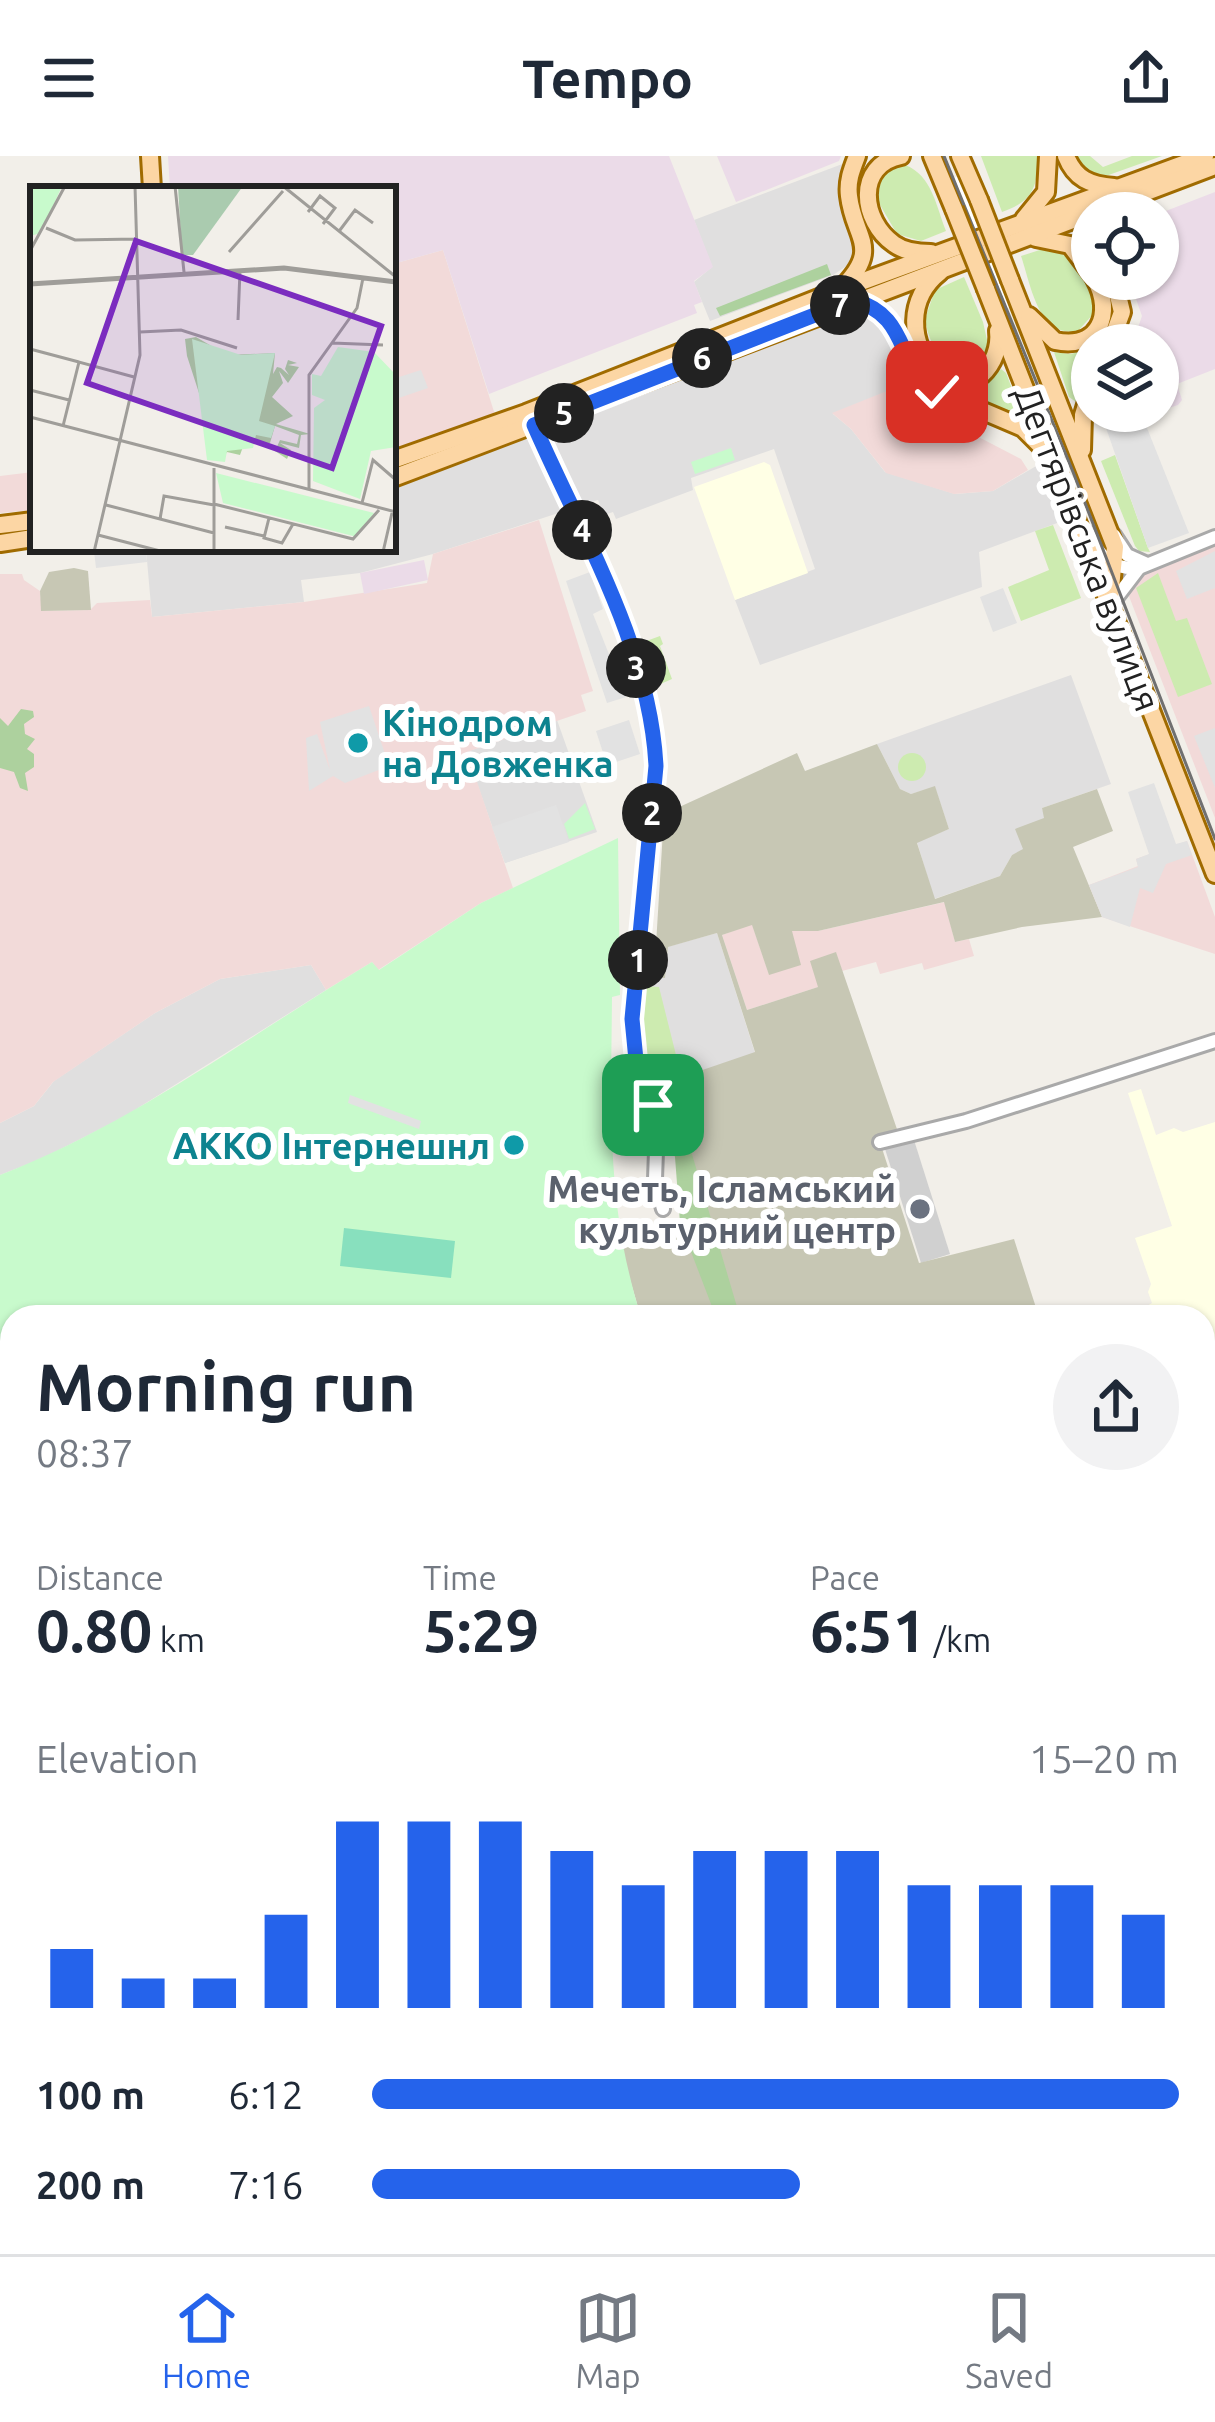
<!DOCTYPE html>
<meta charset="utf-8">
<style>
body{margin:0;font-family:Ubuntu,sans-serif;background:#f2f2f3;color:#1f2937;height:100vh;display:flex;flex-direction:column;font-size:45px;white-space:nowrap}
*{box-sizing:border-box;margin:0}
p{font-size:39px;color:#747a83}
.icon{flex:none;width:66px;height:66px;fill:none;stroke:currentColor;stroke-width:2;stroke-linecap:round;stroke-linejoin:round}
.map{position:relative;flex:1;overflow:hidden}
.side{position:absolute;left:0px;top:1149px;width:1215px;height:951px;display:flex;flex-direction:column;background:#fff;border-radius:36px 36px 0 0;box-shadow:0 3px 9px #0004}
.side>*{flex:none}
.tools{position:absolute;left:1071px;top:36px;display:grid;gap:24px}
.tools a{display:grid;place-items:center;width:108px;height:108px;border-radius:50%;background:#fff;box-shadow:0 3px 9px #0004;font-size:60px}
.pin{position:absolute;display:grid;place-items:center;width:102px;height:102px;color:#fff;margin:-51px;border-radius:24px;box-shadow:0 6px 18px #0006}
.km{position:absolute;width:60px;height:60px;margin:-30px;border-radius:50%;background:#222;color:#fff;font-size:33px;line-height:60px;text-align:center}
.round{display:grid;place-items:center;flex:none;width:126px;height:126px;border-radius:63px;background:#f2f2f3}
.overview{display:flex;align-items:center;justify-content:space-between;height:204px;padding:0 36px}
h1{font-size:66px;font-weight:700;line-height:90px}
.stats{display:grid;grid-template-columns:repeat(3,1fr);gap:18px;height:204px;padding:12px 36px}
.stats div{display:grid;align-content:center}
.stats b{font-size:60px;font-weight:700}
.stats small{font-size:33px;font-weight:400}
.stats p{font-size:33px}
.chart{height:336px;padding:24px 36px}
.chart p{display:flex;justify-content:space-between}
.chart svg{width:100%;height:216px;margin-top:12px;stroke:#2563eb;stroke-width:6}
ul{padding:0 36px;list-style:none;font-size:39px}
li{display:grid;grid-template-columns:192px 144px 1fr;align-items:center;height:90px}
li i{height:30px;border-radius:15px;background:#2563eb}
header{display:flex;justify-content:space-between;align-items:center;height:156px;padding:0 36px;background:#fff;font-size:54px;font-weight:700}
.menu{display:flex;justify-content:space-around;align-items:center;height:168px;border-top:3px solid #e0e1e3;background:#fff;font-size:33px;color:#747a83}
.menu a{display:grid;justify-items:center;gap:6px}
.menu .selected{color:#2563eb}
.map>svg:first-child{display:block}
.residential{fill:#e0dfdf}
.commercial{fill:#f2dad9}
.industrial{fill:#ebdbe8}
.education{fill:#ffffe5}
.religious{fill:#d0d0d0}
.construction{fill:#c7c7b4}
.grass{fill:#cdebb0}
.forest{fill:#add19e}
.park{fill:#c8facc}
.pitch{fill:#88e0be}
.parking{fill:#e2e2e2}
.pier{fill:#fff}
.lines{fill:none;stroke-linecap:round;stroke-linejoin:round}
.minor-casing{stroke:#a9a9a9;stroke-width:18}
.major-casing{stroke:#a06b00;stroke-width:22}
.minor{stroke:#fff;stroke-width:12}
.major{stroke:#fcd6a4;stroke-width:16}
.tram{stroke:#707070;stroke-width:3}
.major-bridge-casing{stroke:#a06b00;stroke-width:22;stroke-linecap:butt}
.major-bridge{stroke:#fcd6a4;stroke-width:16}
.route-casing{stroke:#fff;stroke-width:24}
.route{stroke:#2563eb;stroke-width:15}
.culture-dot{fill:#0f9aa8;stroke:#fff;stroke-width:4.5}
.worship-dot{fill:#6b7280;stroke:#fff;stroke-width:4.5}
.labels{text-anchor:middle;dominant-baseline:central;stroke-width:12;stroke-linejoin:round;paint-order:stroke}
.street-label{font-size:36px;fill:#222;stroke:#fff}
.culture-label{font-size:36px;font-weight:bold;fill:#0d838f;stroke:#fff;text-anchor:start}
.worship-label{font-size:36px;font-weight:bold;fill:#5b616d;stroke:#fff;text-anchor:end}
.inset-road{fill:none;stroke:#9f9d99;stroke-width:3}
.view{fill:#7b2cbf;fill-opacity:0.15;stroke:#7b2cbf;stroke-width:6}
.inset-edge{fill:none;stroke:#222;stroke-width:6}
</style>
<header><svg class="icon" aria-label="menu" viewBox="0 0 24 24"><path d="M4 6h16M4 12h16M4 18h16"/></svg>Tempo<svg class="icon" aria-label="share" viewBox="0 0 24 24"><path d="M12 15V3M7 8l5-5 5 5M5 13v7h14v-7"/></svg></header>
<div class="map">
<svg width="1215" height="2098" viewBox="0 0 1215 2098">
<rect width="100%" height="100%" fill="#f2efe9"/>
<g class="residential">
<path d="M845,7L840,34L854,83L856,99L851,107L833,119L710,165L694,126L712,111L694,64Z"/>
<path d="M850,154L878,157L917,223L833,258L851,273L885,316L955,338L993,335L1038,309L1055,333L1068,363L979,396L982,431L760,509L735,444L815,413L774,293L691,322L693,334L616,363L613,356L604,359L598,344L433,398L360,417L301,424L304,446L152,461L146,393H393V329Z"/>
<path d="M1071,519L1111,628L1042,652L1045,661L1023,694L1012,699L1000,720L934,743L917,686L949,673L935,631L911,638L900,633L877,588Z"/>
<path d="M557,564L597,676L505,707L466,596Z"/>
<path d="M717,777L755,897L651,932L641,903L637,855L641,821H665L667,791Z"/>
<path d="M311,809L326,834L122,962L41,1003L0,1019V967L34,950L54,925L155,857L220,823Z"/>
<path d="M1203,1849L1215,1853V2098H1064L1060,2088H1203Z"/>
</g>
<g class="commercial">
<path d="M443,94L496,262L393,297V108Z"/>
<path d="M917,223L921,246L942,262L1021,303L1028,314L993,335L954,338L886,317L851,273L832,257Z"/>
<path d="M33,316V354L0,357V320Z"/>
<path d="M539,364L593,535L581,539L586,555L467,596L513,732L481,747L378,814L372,806L326,834L311,809L220,823L155,857L53,926L34,950L0,967V418H22L24,424L40,435L42,455L90,454L97,447L150,444L152,461L304,446L427,427L433,398Z"/>
<path d="M1215,387V662L1125,430L1141,417Z"/>
<path d="M1187,685L1215,761V798L1102,761L1089,729L1138,710L1136,703Z"/>
<path d="M945,746L955,786L969,783L974,800L924,814L922,807L880,818L876,806L842,815L836,797L818,831L747,854L722,779L752,768L769,818L792,775H818Z"/>
<path d="M1203,1720H1215V1838L1203,1835Z"/>
</g>
<g class="industrial">
<path d="M168,0H669L713,111L694,125L702,146L694,149L697,157L489,238L443,94L393,108V33H170Z"/>
<path d="M717,0H841L839,5L736,46Z"/>
<path d="M1215,36V213L1177,228L1182,244L1178,249L1106,272L1111,255H1158V189H1132L1142,160L1129,123H1158V58Z"/>
<path d="M424,404L428,424L364,438L360,417Z"/>
<path d="M997,2088H1060L1064,2098H998Z"/>
</g>
<g class="education">
<path d="M764,306L770,309L808,417L735,444L694,331Z"/>
<path d="M1141,933L1156,979L1174,972L1183,976L1215,966V1327L1203,1330V1161H1129L1152,1147L1148,1136L1151,1128L1135,1082L1172,1070L1128,937Z"/>
<path d="M0,1558H12V1921L0,1923Z"/>
</g>
<g class="religious">
<path d="M914,984L950,1098L921,1107L885,993Z"/>
<path d="M12,1431V1558H0V1433Z"/>
</g>
<g class="construction">
<path d="M74,412L88,415L91,454L41,455L40,435L49,416Z"/>
<path d="M877,588L900,633L911,638L935,630L949,673L917,687L935,743L1000,720L1012,699L1023,693L1015,673L1044,662L1042,652L1097,633L1113,675L1073,691L1102,761L1022,771L955,786L944,746L818,775H792L801,809L769,819L752,769L722,779L747,854L818,831L810,805L836,796L899,979L879,983L919,1107L1014,1083L1039,1161H641L621,1093L699,1072L669,945L687,937L682,921L755,896L717,777L668,791L665,822L654,821L664,658L797,597L805,615Z"/>
<path d="M1215,1327V1414L1203,1418V1330Z"/>
<path d="M1215,1637V1720H1203V1640Z"/>
</g>
<g class="grass">
<path d="M981,0H1038C1038,31 1032,46 1002,56Z"/>
<path d="M1076,0H1090L1103,11L1132,0H1162L1103,21L1086,14Z"/>
<path d="M905,9C932,19 936,50 946,75L921,85L897,78L876,42C875,24 886,10 905,9Z"/>
<path d="M1046,92C1075,98 1093,128 1095,156L1078,175C1038,182 1031,129 1021,100Z"/>
<path d="M964,121L983,166L989,193C962,244 930,199 925,163L935,134Z"/>
<path d="M1092,191V212L1079,248L1069,241L1054,196L1071,198Z"/>
<path d="M1001,213L1006,217L1024,264L956,235L981,232Z"/>
<path d="M1115,299L1148,392L1150,396L1139,395L1135,390L1101,305Z"/>
<path d="M1053,369L1081,442L1021,465L1008,431L1049,414L1035,375Z"/>
<path d="M1158,417L1176,465L1187,462L1212,528L1178,541L1136,432Z"/>
<path d="M660,480L663,488L660,490L672,523L656,530L650,525L638,488Z"/>
<circle cx="912" cy="611" r="14"/>
<path d="M644,830L659,831L676,899L648,908L640,865Z"/>
</g>
<g class="forest">
<path d="M827,108L831,119L720,160L716,152Z"/>
<path d="M21,553L33,555L34,561L24,568L25,578L35,583L27,593L34,598V611L25,617L28,635L20,632L14,616L0,612V562L8,570Z"/>
<path d="M672,947L681,983L689,988L740,1161H716L680,1067L675,1001L660,952Z"/>
<path d="M12,1622V1679L9,1681L12,1699H0V1623Z"/>
<path d="M7,1784L12,1786V1852L0,1853V1790Z"/>
</g>
<g class="park">
<path d="M731,292L735,304L695,318L691,306Z"/>
<path d="M585,647L595,673L569,683L564,668Z"/>
<path d="M618,682L620,839L612,841C611,957 606,1048 641,1161H12V1431L0,1433V1019C134,967 250,879 372,806L379,814L481,747Z"/>
<path d="M12,1953V2088H997L998,2098H0V1956Z"/>
</g>
<path class="pitch" d="M344,1072L455,1085L451,1122L340,1110Z"/>
<g class="parking">
<path d="M421,214L428,232L393,244V223Z"/>
<path d="M1143,262L1189,377L1148,392L1106,272Z"/>
<path d="M107,393H146L147,406L96,412L94,395Z"/>
<path d="M1215,395V432L1187,443L1176,415Z"/>
<path d="M590,416L603,453L593,458L626,541L607,547L566,425Z"/>
<path d="M1003,432L1017,467L993,476L980,441Z"/>
<path d="M369,550L389,610L345,627L333,620L309,635L306,582L317,578L330,614L320,566Z"/>
<path d="M629,564L640,598L607,609L596,575Z"/>
<path d="M1215,572V632L1194,580Z"/>
<path d="M1154,627L1176,688L1187,685L1192,699L1166,708L1153,737L1140,732L1130,771L1102,761L1089,729L1138,711L1136,703L1149,698L1128,636Z"/>
<path d="M556,649L569,686L505,707L492,671Z"/>
<path d="M350,939L421,965L419,973L348,947Z"/>
<path d="M12,1736V1788H0V1737Z"/>
</g>
<path class="pier" d="M977,13L1029,143L988,160L935,29Z"/>
<g class="lines">
<defs>
<g id="minor">
<path d="M534,269C581,370 651,499 656,610L632,863L636,904L657,967L655,1023L663,1053"/>
<path d="M1089,378C1100,401 1112,414 1139,412"/>
<path d="M1114,379L1127,399L1147,408"/>
<path d="M1113,446L1139,412L1215,381"/>
<path d="M880,986L966,965L1215,885"/>
<path d="M1203,1841L1215,1845"/>
<path d="M0,1934L12,1932"/>
</g>
<g id="major">
<path d="M150,0L152,33"/>
<path d="M901,0C855,9 861,65 894,88C905,96 918,97 931,97"/>
<path d="M932,0L954,53"/>
<path d="M960,0L979,44"/>
<path d="M1066,0C1075,23 1090,29 1114,31"/>
<path d="M1024,63L1046,36L1048,0"/>
<path d="M1036,82L1070,89L1092,118"/>
<path d="M940,116C908,141 906,188 939,217C971,245 1002,207 998,175"/>
<path d="M1010,124L1115,391L1110,442"/>
<path d="M842,132C882,91 854,83 849,40C847,25 852,13 857,0"/>
<path d="M986,133L1215,718"/>
<path d="M854,145C907,159 896,199 929,232L1023,272L1046,295"/>
<path d="M1029,160L1055,185C1099,194 1114,158 1095,123"/>
<path d="M1110,189L1122,156L1114,123"/>
<path d="M1082,294L1083,259L1092,229"/>
<path d="M393,304L526,257L839,134L1205,0"/>
<path d="M393,322L1215,10"/>
<path d="M0,369L33,365"/>
<path d="M0,387L33,382"/>
</g>
</defs>
<use href="#minor" class="minor-casing"/>
<use href="#major" class="major-casing"/>
<use href="#minor" class="minor"/>
<use href="#major" class="major"/>
<path class="tram" d="M944,0L1073,316L1215,683"/>
<defs>
<g id="major-bridge">
<path d="M979,44L1010,124"/>
<path d="M954,53L986,133"/>
</g>
</defs>
<use href="#major-bridge" class="major-bridge-casing"/>
<use href="#major-bridge" class="major-bridge"/>
</g>
<g class="lines">
<defs>
<path id="route" d="M653,949L636,904L632,863L656,610C650,490 581,377 534,269L853,144C912,160 894,211 937,236"/>
</defs>
<use href="#route" class="route-casing"/>
<use href="#route" class="route"/>
</g>
<g class="culture-dot">
<circle cx="358" cy="587" r="12"/>
<circle cx="514" cy="989" r="12"/>
</g>
<circle class="worship-dot" cx="920" cy="1053" r="12"/>
<g class="labels">
<g class="street-label">
<text transform="translate(1088 392) rotate(69)">Дегтярівська вулиця</text>
</g>
<g class="culture-label">
<text x="382" y="566">Кінодром<tspan x="382" dy="41">на Довженка</tspan></text>
<text x="490" y="989" text-anchor="end">АККО Інтернешнл</text>
</g>
<g class="worship-label">
<text x="896" y="1032">Мечеть, Ісламський<tspan x="896" dy="41">культурний центр</tspan></text>
</g>
</g>
<g transform="translate(30 30)">
<rect width="366" height="366" fill="#f2efe9"/>
<path d="M166,151L197,169L245,167L243,188L247,181L251,182L259,189L255,183L258,174L267,177L258,179L269,181L258,197L249,185L253,197L242,211L263,230L246,238L280,248L271,249L269,262L250,257L261,264L257,273L245,265L250,254L267,258L269,249L245,240L240,257L214,258L210,269L197,266L191,275L157,170L155,153Z" fill="#add19e"/>
<path d="M148,0H213L163,69H152Z" fill="#aacbaf"/>
<path d="M0,0H32L11,47L0,50ZM162,153L211,169L245,167L229,235L245,240L241,252L226,249L223,262L197,265L195,276L177,274ZM308,161L344,166L366,189V261L341,265L330,313L283,295L284,222L295,214L282,209V188L291,190ZM186,287L344,327L327,351L193,317Z" fill="#c8facc"/>
<path class="inset-road" d="M145,0L154,86M253,0L366,91M278,26L290,10L305,22L293,38M16,42L45,54L107,53M310,44L325,24L343,37M0,65L35,0M199,66L253,5M0,97L254,81L366,95M0,99L254,83L366,97M208,134L210,85M110,146L151,144L207,162M302,157L353,159M0,163L49,176M0,204L39,214M0,231L366,326M33,240L49,176L104,191M184,282V366M279,304V189L327,122L333,92M332,317L343,274L366,294M184,318L323,353L349,324M76,319L184,347M239,332L234,352L252,357L263,338M130,333L134,310L184,319M195,341L234,350M68,349L134,366M64,366L110,169L105,0M353,366L362,327"/>
<path class="view" d="M106,55L351,140L302,282L57,197Z"/>
<rect width="366" height="366" class="inset-edge"/>
</g>
</svg>
<div class="tools">
<a><svg class="icon" aria-label="locate" viewBox="0 0 24 24"><circle cx="12" cy="12" r="6"/><path d="M12 2v4M12 18v4M2 12h4M18 12h4"/></svg></a>
<a><svg class="icon" aria-label="layers" viewBox="0 0 24 24"><path d="M12 4l9 5-9 5-9-5zM3 14l9 5 9-5"/></svg></a>
</div>
<div class="pin" style="left:653px;top:949px;background:#1e9e55"><svg class="icon" aria-label="arrive" viewBox="0 0 24 24"><path d="M6 21V4h12l-3 4 3 4H6"/></svg></div>
<div class="pin" style="left:937px;top:236px;background:#d93025"><svg class="icon" aria-label="check" viewBox="0 0 24 24"><path d="M5 12l5 5 9-10"/></svg></div>
<b class="km" style="left:638px;top:804px">1</b>
<b class="km" style="left:652px;top:657px">2</b>
<b class="km" style="left:636px;top:512px">3</b>
<b class="km" style="left:582px;top:374px">4</b>
<b class="km" style="left:564px;top:257px">5</b>
<b class="km" style="left:702px;top:202px">6</b>
<b class="km" style="left:840px;top:149px">7</b>
<section class="side">
<div class="overview"><div><h1>Morning run</h1><p>08:37</p></div><a class="round"><svg class="icon" aria-label="share" viewBox="0 0 24 24"><path d="M12 15V3M7 8l5-5 5 5M5 13v7h14v-7"/></svg></a></div>
<div class="stats">
<div><p>Distance</p><b>0.80<small> km</small></b></div>
<div><p>Time</p><b>5:29</b></div>
<div><p>Pace</p><b>6:51<small> /km</small></b></div>
</div>
<div class="chart"><p><span>Elevation</span>15–20 m</p>
<svg viewBox="0 0 160 44" preserveAspectRatio="none"><path d="M5 44V32M15 44V38M25 44V38M35 44V25M45 44V6M55 44V6M65 44V6M75 44V12M85 44V19M95 44V12M105 44V12M115 44V12M125 44V19M135 44V19M145 44V19M155 44V25"/></svg>
</div>
<ul>
<li><b>100 m</b>6:12<i style="width:100%"></i></li>
<li><b>200 m</b>7:16<i style="width:53%"></i></li>
</ul>
</section>
</div>
<nav class="menu">
<a class="selected"><svg class="icon" aria-label="home" viewBox="0 0 24 24"><path d="M3 11l9-7 9 7M6 9v11h12V9"/></svg>Home</a>
<a><svg class="icon" aria-label="map" viewBox="0 0 24 24"><path d="M3 6l6-2 6 2 6-2v14l-6 2-6-2-6 2zM9 4v14M15 6v14"/></svg>Map</a>
<a><svg class="icon" aria-label="saved" viewBox="0 0 24 24"><path d="M7 4h10v16l-5-4-5 4z"/></svg>Saved</a>
</nav>
